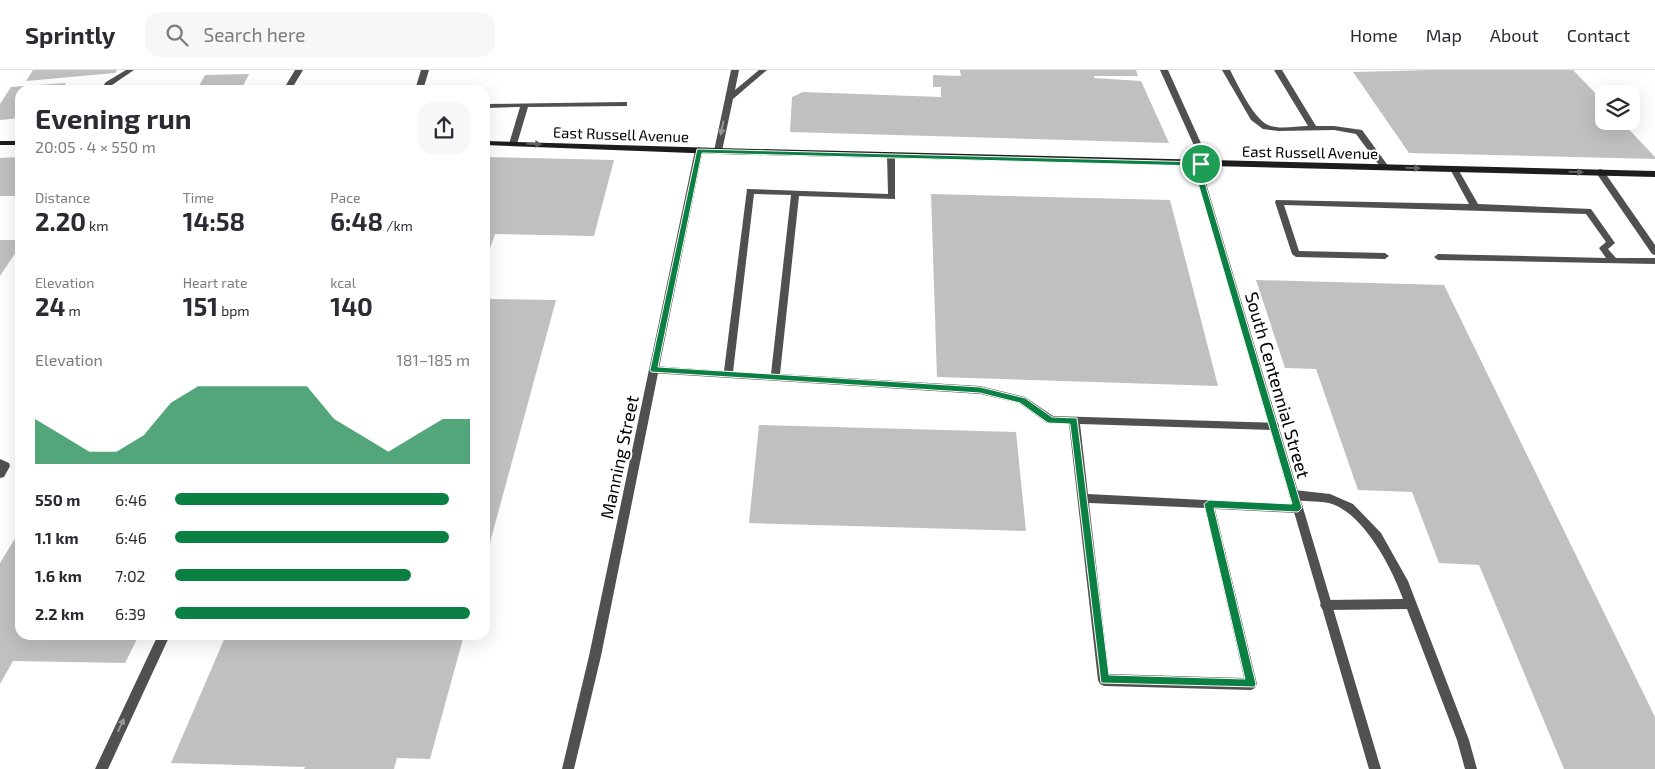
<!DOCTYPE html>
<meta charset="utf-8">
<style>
body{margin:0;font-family:"Exo 2",sans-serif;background:#f7f7f7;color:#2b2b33;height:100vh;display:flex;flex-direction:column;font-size:19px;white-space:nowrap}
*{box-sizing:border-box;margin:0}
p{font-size:16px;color:#7c7c81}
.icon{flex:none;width:28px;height:28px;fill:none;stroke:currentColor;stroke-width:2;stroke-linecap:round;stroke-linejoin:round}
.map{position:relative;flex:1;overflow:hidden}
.sheet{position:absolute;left:15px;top:15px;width:475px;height:555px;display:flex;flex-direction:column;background:#fff;border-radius:15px;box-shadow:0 5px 20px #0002}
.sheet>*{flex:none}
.controls{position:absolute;left:1595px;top:15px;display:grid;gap:10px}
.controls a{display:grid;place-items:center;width:45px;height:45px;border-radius:10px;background:#fff;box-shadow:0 5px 20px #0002;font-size:25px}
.pin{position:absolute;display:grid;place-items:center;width:42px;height:42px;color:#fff;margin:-21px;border:2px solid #fff;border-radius:50%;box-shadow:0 1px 5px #0007}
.round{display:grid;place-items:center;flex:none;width:52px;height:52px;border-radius:15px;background:#f7f7f7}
.summary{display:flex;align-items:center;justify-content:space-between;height:85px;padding:0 20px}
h1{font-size:28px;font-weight:700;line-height:38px}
.metrics{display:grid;grid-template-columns:repeat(3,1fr);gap:8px;height:85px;padding:5px 20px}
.metrics div{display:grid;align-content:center}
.metrics b{font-size:25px;font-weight:700}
.metrics small{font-size:14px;font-weight:400}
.metrics p{font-size:14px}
.chart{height:140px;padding:10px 20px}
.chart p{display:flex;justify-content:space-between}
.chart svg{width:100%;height:90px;margin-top:5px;fill:#0b8043;opacity:.7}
ul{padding:0 20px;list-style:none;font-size:16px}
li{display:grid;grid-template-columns:80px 60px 1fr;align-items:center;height:38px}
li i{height:12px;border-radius:6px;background:#0b8043}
header{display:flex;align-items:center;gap:30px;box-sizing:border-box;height:70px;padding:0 25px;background:#fff;border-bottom:1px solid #e1e1e2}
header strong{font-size:24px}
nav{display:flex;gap:28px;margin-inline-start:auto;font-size:18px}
.search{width:350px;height:45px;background:#f7f7f7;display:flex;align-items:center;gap:12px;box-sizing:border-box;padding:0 18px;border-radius:15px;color:#7c7c81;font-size:19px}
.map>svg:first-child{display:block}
.building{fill:#c0c0c0}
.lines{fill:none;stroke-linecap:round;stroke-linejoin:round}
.service{fill:#505050;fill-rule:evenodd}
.minor{fill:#505050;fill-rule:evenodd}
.tertiary{fill:#505050;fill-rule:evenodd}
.secondary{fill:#1d1d1d;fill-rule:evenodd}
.oneway{fill:#969696}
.oneway2{fill:#616161}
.route{fill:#0b8043;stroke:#fff;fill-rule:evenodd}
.labels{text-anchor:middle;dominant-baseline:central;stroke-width:4;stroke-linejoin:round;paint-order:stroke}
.far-street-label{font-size:15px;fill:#000;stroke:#fff}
.street-label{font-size:18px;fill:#000;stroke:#fff}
</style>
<header>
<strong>Sprintly</strong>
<div class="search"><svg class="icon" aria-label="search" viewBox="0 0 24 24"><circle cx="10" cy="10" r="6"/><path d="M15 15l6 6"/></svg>Search here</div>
<nav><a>Home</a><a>Map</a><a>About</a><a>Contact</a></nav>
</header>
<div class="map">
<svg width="1655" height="699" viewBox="0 0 1655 699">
<rect width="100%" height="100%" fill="#fff"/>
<g class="building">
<path d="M33,0H117L115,3L26,11Z"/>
<path d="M960,0H1136L1138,6H1094V8L1141,11L1169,73L790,62L792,27L803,22L941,27V17H933V5L961,6Z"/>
<path d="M1432,0H1573L1604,32V51H1621L1655,87V89L1409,83L1353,2Z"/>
<path d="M249,4L241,20H197L205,5Z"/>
<path d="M66,13L62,20H20V48L0,50V34L11,17Z"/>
<path d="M20,87V126H0V88Z"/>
<path d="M485,87L614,90L594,166L495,164L485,193Z"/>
<path d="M931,124L1170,130L1218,316L937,307Z"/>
<path d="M0,170H20V176L0,206Z"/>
<path d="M1256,210L1444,215L1655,647V699H1564L1479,495L1439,493L1412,422L1358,420L1316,299L1285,298Z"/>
<path d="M485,229L556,230L486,487H485Z"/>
<path d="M759,355L1016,362L1026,461L749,453Z"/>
<path d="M20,460V565H139L125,593L13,591L0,614V493Z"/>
<path d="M226,565H464L430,689L397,688L394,699H304L305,697L171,693Z"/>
</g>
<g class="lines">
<g class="service">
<path d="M126,0H134L112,15L108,20H100L106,12Z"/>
<path d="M295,0H303L291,20H283Z"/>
<path d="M731,0H739L735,20L759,0H767L733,29L722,81L718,84L714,81Z"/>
<path d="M1222,0H1230C1238,15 1253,48 1268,55C1279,60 1296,56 1308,56L1274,0H1282L1316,56H1334L1362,60L1389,97L1385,100L1382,99L1356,64L1334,60L1279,61L1263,59L1251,50Z"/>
<path d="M624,32H627V36L528,37L517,74L513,76L509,74L520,37L485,38V34Z"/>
<path d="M891,82L895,85V129L799,126L780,304L980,316L1025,327L1053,346L1278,353L1279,356L1278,359L1274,360L1080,354L1088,424L1302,435L1303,438L1302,441L1298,443L1215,439L1257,614L1255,618L1251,620L1104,616L1100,614L1098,610L1069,354L1047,353L1019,333L980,324L651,303L649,300L654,296L724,301L747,119L888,124L887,85ZM754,124L791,125L771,304L733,302ZM1089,433L1205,438L1244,608L1109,604Z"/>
<path d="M1454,96L1458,99L1478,134L1591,139L1615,173L1608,179L1616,188H1655V194L1438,190L1434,187L1438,184L1606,188L1599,178L1606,172L1586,144L1284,135L1299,181L1385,183L1389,186L1385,189L1296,187L1292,184L1275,132L1276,130L1469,134L1450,99Z"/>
<path d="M0,389L9,393L10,396L4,407L0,408Z"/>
<path d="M1294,420L1330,424L1353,434L1381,463L1408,511L1469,670L1477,699H1465L1457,670L1407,539L1326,540L1322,539L1320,535L1322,531L1326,530L1403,529C1392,498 1363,442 1329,433C1316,430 1302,433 1290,428L1289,425L1290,422Z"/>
</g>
<g class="minor">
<path d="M699,77L703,80L601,586L574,699H562L589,586L695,80Z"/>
<path d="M1600,99L1603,100L1655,175V185L1652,184L1597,104L1596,102Z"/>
</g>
<g class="tertiary">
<path d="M421,0H429L423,20H415Z"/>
<path d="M1160,0H1168L1204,80L1206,113L1381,699H1369L1198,113L1196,80Z"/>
<path d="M158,565H170L108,699H95Z"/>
</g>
<g class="secondary">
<rect x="0" y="71" width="20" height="4"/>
<path d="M485,71L718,78L1655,101V107L718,84L485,75Z"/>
</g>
</g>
<defs><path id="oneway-solid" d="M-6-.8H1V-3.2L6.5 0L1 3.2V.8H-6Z" transform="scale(1.25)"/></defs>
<g class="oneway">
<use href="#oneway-solid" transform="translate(722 58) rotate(102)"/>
<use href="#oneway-solid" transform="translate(121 655) rotate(-65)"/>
</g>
<g class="oneway2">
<use href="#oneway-solid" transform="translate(534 74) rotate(2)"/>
<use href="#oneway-solid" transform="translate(1413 98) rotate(1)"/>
<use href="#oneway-solid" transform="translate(1576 102) rotate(1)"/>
</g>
<path class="route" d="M697,79L1203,92L1205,113L1302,438L1298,442L1214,438L1256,614L1255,617L1101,613L1070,354L1048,353L1020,333L980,323L651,302L650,300ZM702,83L1198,96V113L1292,434L1209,430L1204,434L1245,609L1109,605L1077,348L1052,347L1025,328L980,317L658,297Z"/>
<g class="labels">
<g class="far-street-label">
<text transform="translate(621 64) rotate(2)">East Russell Avenue</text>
<text transform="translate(1310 82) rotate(1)">East Russell Avenue</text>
</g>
<g class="street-label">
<text transform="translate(1278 315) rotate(74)">South Centennial Street</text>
<text transform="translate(619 387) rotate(-78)">Manning Street</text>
</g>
</g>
</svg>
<div class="controls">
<a><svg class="icon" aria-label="layers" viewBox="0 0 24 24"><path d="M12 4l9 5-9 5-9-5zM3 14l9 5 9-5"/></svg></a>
</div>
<div class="pin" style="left:1201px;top:94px;background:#1e9e55"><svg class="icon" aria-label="arrive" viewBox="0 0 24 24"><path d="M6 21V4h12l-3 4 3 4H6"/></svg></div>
<section class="sheet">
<div class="summary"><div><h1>Evening run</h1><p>20:05 · 4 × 550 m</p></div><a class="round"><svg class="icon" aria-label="share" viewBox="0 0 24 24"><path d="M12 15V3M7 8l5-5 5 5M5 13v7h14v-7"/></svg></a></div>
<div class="metrics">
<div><p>Distance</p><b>2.20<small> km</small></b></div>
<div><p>Time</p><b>14:58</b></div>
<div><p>Pace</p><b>6:48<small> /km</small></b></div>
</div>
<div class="metrics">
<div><p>Elevation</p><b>24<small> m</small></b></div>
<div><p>Heart rate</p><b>151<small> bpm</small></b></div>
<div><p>kcal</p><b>140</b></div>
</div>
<div class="chart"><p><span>Elevation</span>181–185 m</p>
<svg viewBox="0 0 160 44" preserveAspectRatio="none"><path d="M0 44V22L10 30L20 38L30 38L40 30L50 14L60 6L70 6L80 6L90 6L100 6L110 22L120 30L130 38L140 30L150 22L160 22V44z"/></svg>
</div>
<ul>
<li><b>550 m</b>6:46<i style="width:93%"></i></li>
<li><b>1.1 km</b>6:46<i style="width:93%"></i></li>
<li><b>1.6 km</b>7:02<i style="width:80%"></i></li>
<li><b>2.2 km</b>6:39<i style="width:100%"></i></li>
</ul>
</section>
</div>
